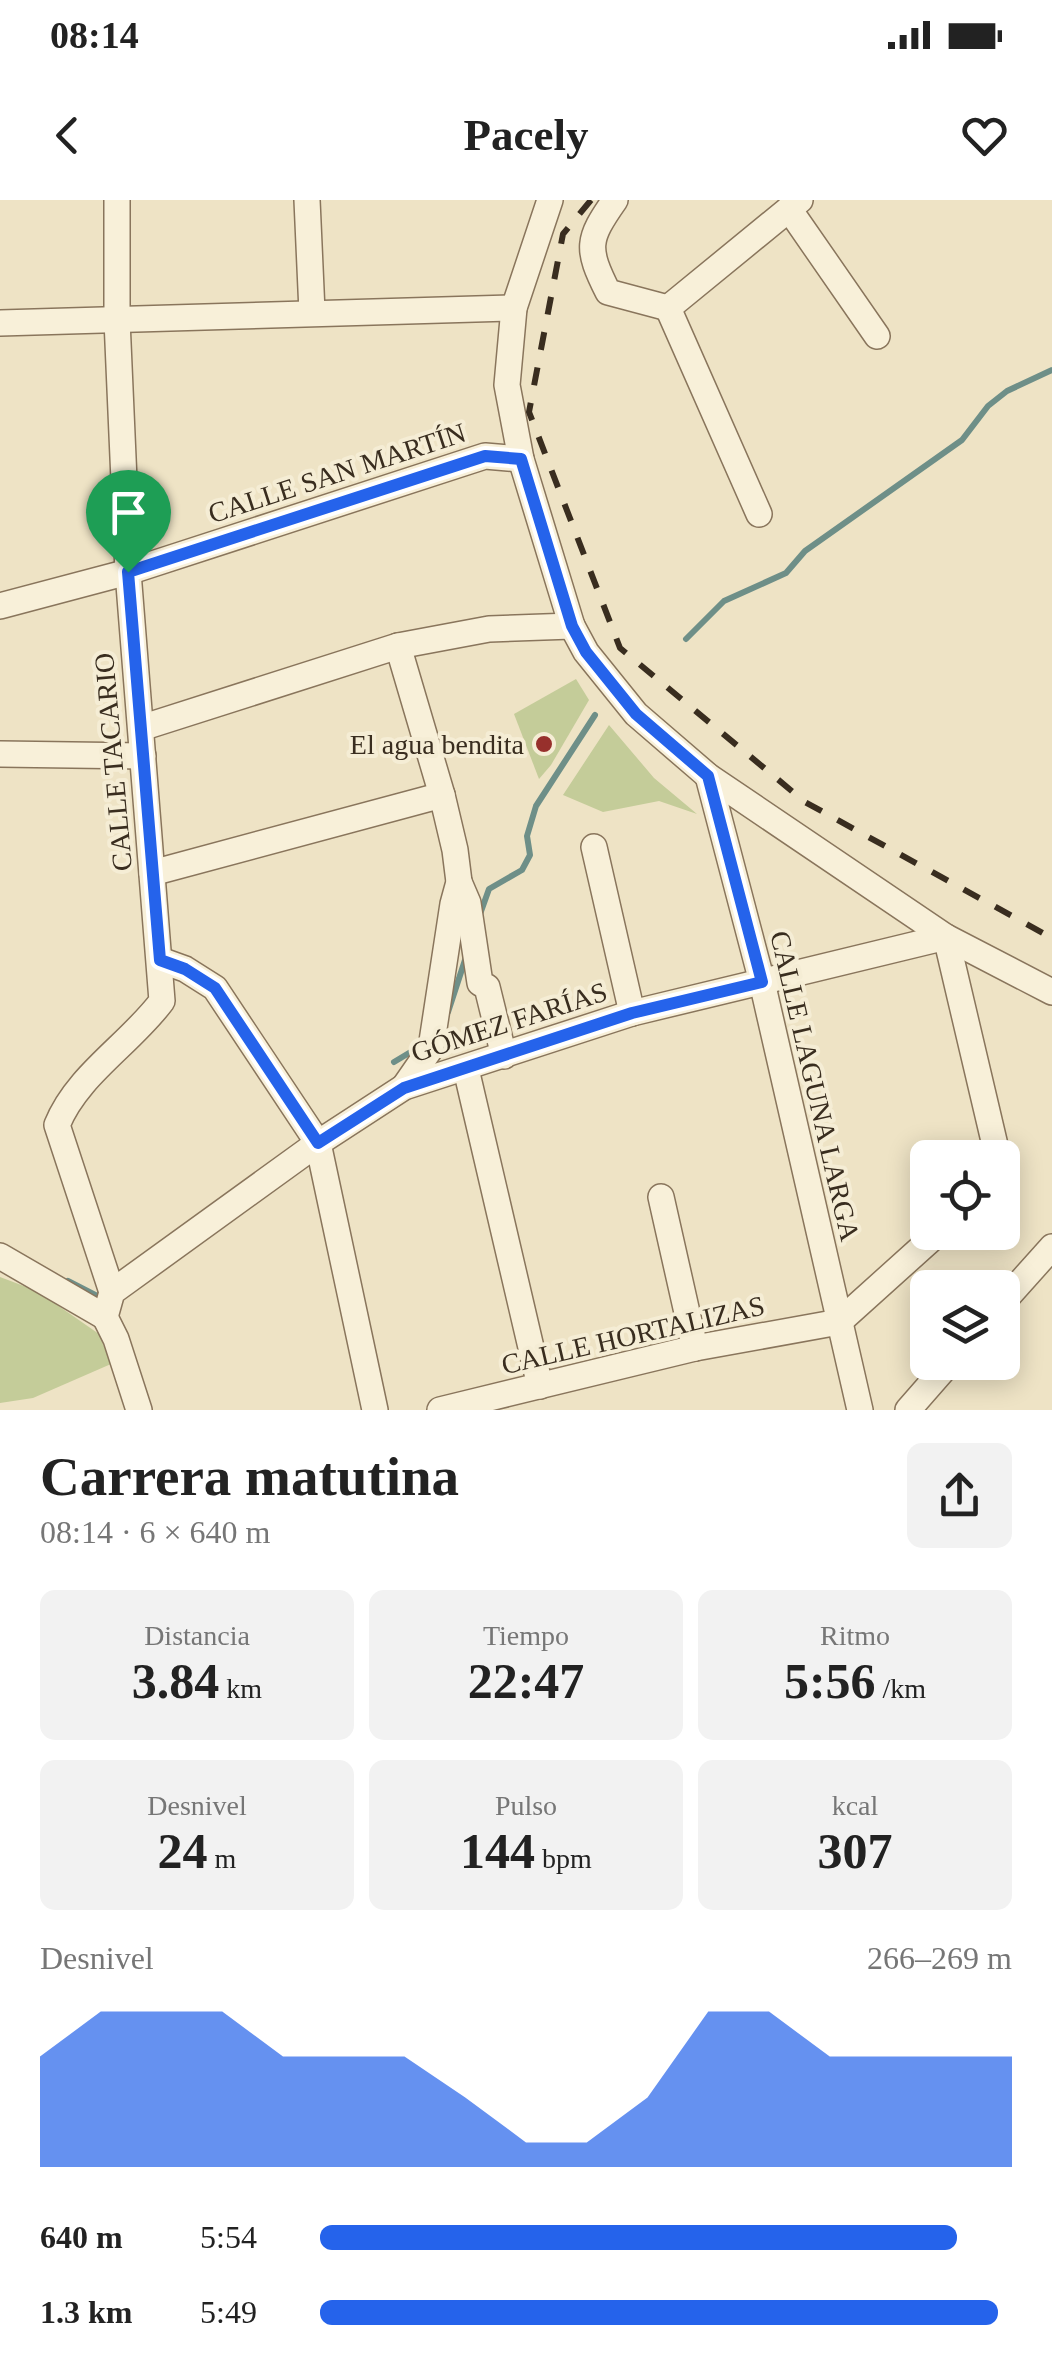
<!DOCTYPE html>
<html lang="es">
<meta charset="utf-8">
<style>
body{margin:0;font-family:Georgia,serif;background:#f2f2f2;color:#222;height:100vh;display:flex;flex-direction:column;font-size:38px;white-space:nowrap}
*{box-sizing:border-box;margin:0}
p{font-size:32px;color:#767676}
.icon{flex:none;width:55px;height:55px;fill:none;stroke:currentColor;stroke-width:2;stroke-linecap:round;stroke-linejoin:round}
.map{position:relative;height:1210px;overflow:hidden}
.drawer{display:flex;flex-direction:column;background:#fff;flex:1}
.drawer>*{flex:none}
.tools{position:absolute;left:910px;top:940px;display:grid;gap:20px}
.tools a{display:grid;place-items:center;width:110px;height:110px;border-radius:15px;background:#fff;box-shadow:0 5px 25px #0003;font-size:50px}
.pin{position:absolute;display:grid;place-items:center;width:85px;height:85px;color:#fff;margin:-102px -42px;border-radius:50% 50% 50% 0;rotate:-45deg;box-shadow:0 0 10px #0007}
.pin .icon{rotate:45deg}
.round{display:grid;place-items:center;flex:none;width:105px;height:105px;border-radius:15px;background:#f2f2f2}
.overview{display:flex;align-items:center;justify-content:space-between;height:170px;padding:0 40px}
h1{font-size:55px;font-weight:700;line-height:75px}
.figures{display:grid;grid-template-columns:repeat(3,1fr);gap:15px;height:170px;padding:10px 40px}
.figures div{display:grid;align-content:center;border-radius:15px;background:#f2f2f2;text-align:center}
.figures b{font-size:50px;font-weight:700}
.figures small{font-size:28px;font-weight:400}
.figures p{font-size:28px}
.chart{height:280px;padding:20px 40px}
.chart p{display:flex;justify-content:space-between}
.chart svg{width:100%;height:180px;margin-top:10px;fill:#2563eb;opacity:.7}
ul{padding:0 40px;list-style:none;font-size:32px}
li{display:grid;grid-template-columns:160px 120px 1fr;align-items:center;height:75px}
li i{height:25px;border-radius:12px;background:#2563eb}
.status{display:flex;justify-content:space-between;align-items:center;height:70px;padding:0 50px;background:#fff;direction:ltr}
.status svg{height:28px;fill:currentColor}
header{display:flex;justify-content:space-between;align-items:center;height:130px;padding:0 40px;background:#fff;font-size:45px;font-weight:700}
.map>svg:first-child{display:block}
.green{fill:#c4cc99}
.lines{fill:none;stroke-linecap:round;stroke-linejoin:round}
.stream{stroke:#6e8f88;stroke-width:6}
.minor-casing{stroke:#89755c;stroke-width:28}
.minor{stroke:#f8f0d9;stroke-width:25}
.rail{stroke:#392d1f;stroke-width:6;stroke-dasharray:18 18;stroke-linecap:butt}
.route-casing{stroke:#fff;stroke-width:20}
.route{stroke:#2563eb;stroke-width:12}
.poi-dot{fill:#97302c;stroke:#f5edd5;stroke-width:4}
.labels{text-anchor:middle;dominant-baseline:central;stroke-width:8;stroke-linejoin:round;paint-order:stroke}
.street-label{font-size:28px;fill:#392d1f;stroke:#f5edd5}
.poi-label{font-size:28px;fill:#392d1f;stroke:#f5edd5;text-anchor:end}
</style>
<div class="status"><b>08:14</b><svg viewBox="0 0 49 12"><path d="M0 12V9h3v3zM5 12V6h3v6zM10 12V3h3v9zM15 12V0h3v12zM26 1h20v11H26zM47 4h2v5h-2z"/></svg></div>
<header><svg class="icon" aria-label="back" viewBox="0 0 24 24"><path d="M15 5l-7 7 7 7"/></svg>Pacely<svg class="icon" aria-label="heart" viewBox="0 0 24 24"><path d="M12 20l-8-8c-3-5 5-10 8-4 3-6 11-1 8 4z"/></svg></header>
<div class="map">
<svg width="1052" height="1210" viewBox="0 0 1052 1210">
<rect width="100%" height="100%" fill="#eee3c5"/>
<g class="green">
<path d="M576,479L589,500L551,565L539,579L514,514Z"/>
<path d="M609,525L654,578L697,614L659,601L603,612L563,595Z"/>
<path d="M0,1077L37,1091L99,1134L111,1164L33,1198L0,1203Z"/>
</g>
<g class="lines">
<g class="stream">
<path d="M686,439L724,401L786,373L805,351L962,240L988,206L1007,191L1052,170"/>
<path d="M479,717L489,689L522,670L530,655L527,636L536,606L595,515"/>
<path d="M448,812L466,757"/>
<path d="M394,862L419,847"/>
<path d="M68,1081L103,1099"/>
</g>
<defs>
<g id="minor">
<path d="M307,0L312,112"/>
<path d="M550,0L514,108L507,185L521,259L572,426L586,452L636,514L708,576L946,737L998,958"/>
<path d="M615,0C587,40 586,48 608,92L668,108"/>
<path d="M789,9L877,136"/>
<path d="M668,108L759,314"/>
<path d="M668,108L800,0"/>
<path d="M0,123L514,108"/>
<path d="M0,406L128,372L485,256L521,259"/>
<path d="M398,446L442,595L455,650L459,682L453,704L431,848L404,887"/>
<path d="M141,528L398,446L489,429L572,426"/>
<path d="M0,554L143,556"/>
<path d="M708,576L762,782L860,1210"/>
<path d="M594,647L632,813"/>
<path d="M152,673L442,595"/>
<path d="M459,682L468,703L480,783L487,787L504,856"/>
<path d="M160,760L185,769L215,788L318,943L375,1210"/>
<path d="M466,869L540,1186"/>
<path d="M1002,975V976"/>
<path d="M661,997L695,1148"/>
<path d="M0,1056L105,1117"/>
<path d="M112,1092L57,925C77,875 130,844 162,801L128,372L117,120V0"/>
<path d="M1002,1103L1052,1047"/>
<path d="M105,1117L112,1092L318,943L404,887L632,813L946,737L1052,792"/>
<path d="M105,1117L116,1139L139,1210"/>
<path d="M440,1210L695,1148L839,1122L939,1032"/>
<path d="M908,1210L950,1162"/>
</g>
</defs>
<use href="#minor" class="minor-casing"/>
<use href="#minor" class="minor"/>
<path class="rail" d="M591,0L563,34L529,212L620,448L805,602L1052,738"/>
</g>
<g class="lines">
<defs>
<path id="route" d="M485,256L521,259L572,426L586,452L636,514L708,576L762,782L632,813L404,888L318,943L215,788L185,769L160,760L128,372Z"/>
</defs>
<use href="#route" class="route-casing"/>
<use href="#route" class="route"/>
</g>
<circle class="poi-dot" cx="544" cy="544" r="10"/>
<g class="labels">
<g class="street-label">
<text transform="translate(337 273) rotate(-18)">CALLE SAN MARTÍN</text>
<text transform="translate(113 562) rotate(-95)">CALLE TACARIO</text>
<text transform="translate(509 822) rotate(-18)">GÓMEZ FARÍAS</text>
<text transform="translate(815 886) rotate(77)">CALLE LAGUNA LARGA</text>
<text transform="translate(633 1135) rotate(-13)">CALLE HORTALIZAS</text>
</g>
<g class="poi-label">
<text x="524" y="544">El agua bendita</text>
</g>
</g>
</svg>
<div class="tools">
<a><svg class="icon" aria-label="locate" viewBox="0 0 24 24"><circle cx="12" cy="12" r="6"/><path d="M12 2v4M12 18v4M2 12h4M18 12h4"/></svg></a>
<a><svg class="icon" aria-label="layers" viewBox="0 0 24 24"><path d="M12 4l9 5-9 5-9-5zM3 14l9 5 9-5"/></svg></a>
</div>
<div class="pin" style="left:128px;top:372px;background:#1e9e55"><svg class="icon" aria-label="arrive" viewBox="0 0 24 24"><path d="M6 21V4h12l-3 4 3 4H6"/></svg></div>
</div>
<section class="drawer">
<div class="overview"><div><h1>Carrera matutina</h1><p>08:14 · 6 × 640 m</p></div><a class="round"><svg class="icon" aria-label="share" viewBox="0 0 24 24"><path d="M12 15V3M7 8l5-5 5 5M5 13v7h14v-7"/></svg></a></div>
<div class="figures">
<div><p>Distancia</p><b>3.84<small> km</small></b></div>
<div><p>Tiempo</p><b>22:47</b></div>
<div><p>Ritmo</p><b>5:56<small> /km</small></b></div>
</div>
<div class="figures">
<div><p>Desnivel</p><b>24<small> m</small></b></div>
<div><p>Pulso</p><b>144<small> bpm</small></b></div>
<div><p>kcal</p><b>307</b></div>
</div>
<div class="chart"><p><span>Desnivel</span>266–269 m</p>
<svg viewBox="0 0 160 44" preserveAspectRatio="none"><path d="M0 44V17L10 6L20 6L30 6L40 17L50 17L60 17L70 27L80 38L90 38L100 27L110 6L120 6L130 17L140 17L150 17L160 17V44z"/></svg>
</div>
<ul>
<li><b>640 m</b>5:54<i style="width:92%"></i></li>
<li><b>1.3 km</b>5:49<i style="width:98%"></i></li>
</ul>
</section>
